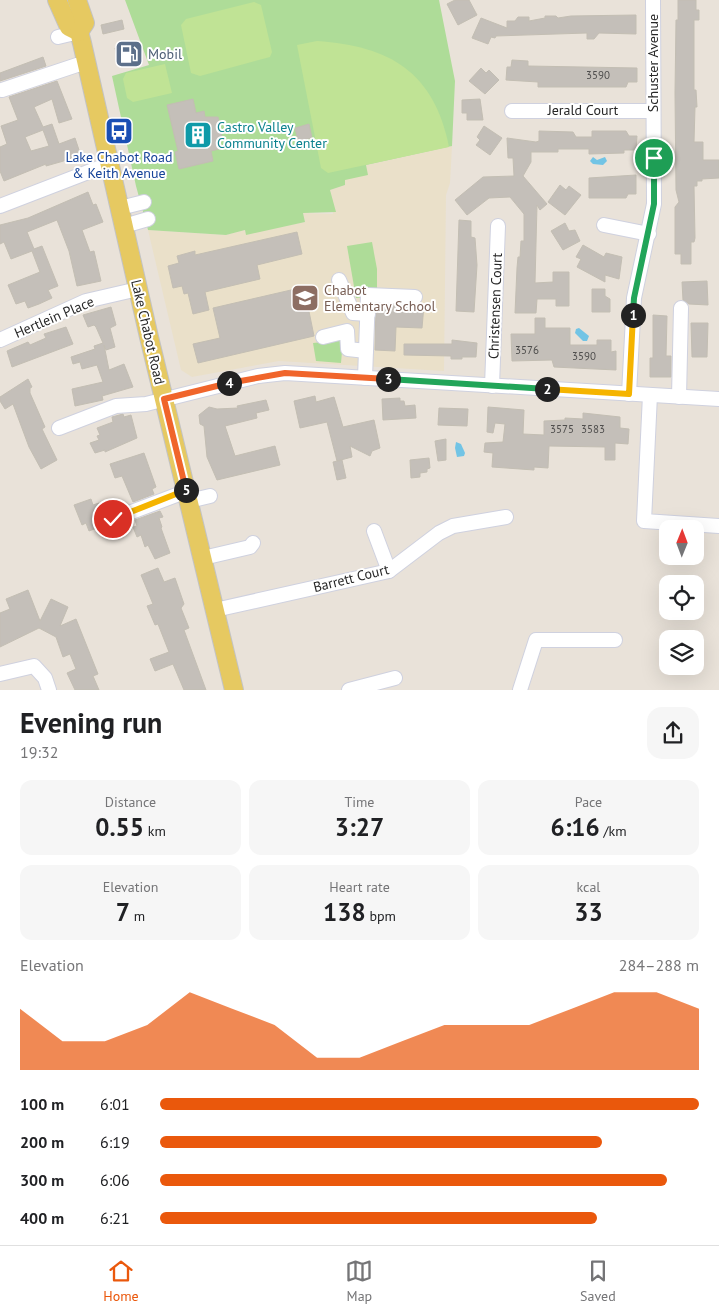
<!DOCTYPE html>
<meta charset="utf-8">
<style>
body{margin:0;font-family:"PT Sans",sans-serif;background:#f6f6f6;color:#202124;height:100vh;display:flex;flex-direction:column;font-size:19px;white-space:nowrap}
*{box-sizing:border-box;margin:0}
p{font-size:16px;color:#757577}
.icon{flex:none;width:28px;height:28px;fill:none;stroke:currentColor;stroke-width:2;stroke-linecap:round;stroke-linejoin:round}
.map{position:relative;height:690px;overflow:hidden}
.side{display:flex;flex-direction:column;background:#fff;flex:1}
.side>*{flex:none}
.needle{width:32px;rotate:1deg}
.buttons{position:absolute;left:659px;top:520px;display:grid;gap:10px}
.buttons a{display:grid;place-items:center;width:45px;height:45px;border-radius:10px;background:#fff;box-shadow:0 5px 20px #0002;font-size:25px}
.pin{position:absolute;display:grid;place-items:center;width:42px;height:42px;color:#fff;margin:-21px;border:2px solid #fff;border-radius:50%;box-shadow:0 1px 5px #0007}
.km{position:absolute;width:25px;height:25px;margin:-12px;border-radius:50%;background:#222;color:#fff;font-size:14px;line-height:25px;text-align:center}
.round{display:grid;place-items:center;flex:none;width:52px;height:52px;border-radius:15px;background:#f6f6f6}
.summary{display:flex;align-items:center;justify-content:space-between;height:85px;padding:0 20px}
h1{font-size:28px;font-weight:700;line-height:38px}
.stats{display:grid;grid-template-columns:repeat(3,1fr);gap:8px;height:85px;padding:5px 20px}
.stats div{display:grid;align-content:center;border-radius:12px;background:#f6f6f6;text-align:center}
.stats b{font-size:25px;font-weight:700}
.stats small{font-size:14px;font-weight:400}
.stats p{font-size:14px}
.chart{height:140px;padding:10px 20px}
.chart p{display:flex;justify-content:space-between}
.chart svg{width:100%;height:90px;margin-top:5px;fill:#ea580c;opacity:.7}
ul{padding:0 20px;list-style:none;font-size:16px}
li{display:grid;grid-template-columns:80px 60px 1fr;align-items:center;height:38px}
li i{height:12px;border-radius:6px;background:#ea580c}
.tab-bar{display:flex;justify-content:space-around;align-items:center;height:70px;border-top:1px solid #e0e0e0;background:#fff;font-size:14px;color:#757577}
.tab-bar a{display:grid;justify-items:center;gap:2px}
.tab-bar .active{color:#ea580c}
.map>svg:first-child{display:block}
.education{fill:#eae0c9}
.green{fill:#aedc98}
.pitch{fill:#c0e395}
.water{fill:#72c4e5}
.building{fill:#c4bfb9;stroke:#c3beb3;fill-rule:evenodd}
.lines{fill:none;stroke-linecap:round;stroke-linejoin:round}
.minor-casing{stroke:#cfd1df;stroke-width:16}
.major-casing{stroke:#c3c3c3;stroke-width:20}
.minor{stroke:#fff;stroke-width:14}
.major{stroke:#e6c961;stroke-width:18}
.split-1-casing{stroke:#fff;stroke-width:10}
.split-2-casing{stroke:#fff;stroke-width:10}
.split-3-casing{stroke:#fff;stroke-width:10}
.split-4-casing{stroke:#fff;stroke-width:10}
.split-5-casing{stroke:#fff;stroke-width:10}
.split-6-casing{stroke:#fff;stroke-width:10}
.split-1{stroke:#22a559;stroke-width:6}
.split-2{stroke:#f5b400;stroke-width:6}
.split-3{stroke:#22a559;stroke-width:6}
.split-4{stroke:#f0652b;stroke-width:6}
.split-5{stroke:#f0652b;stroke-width:6}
.split-6{stroke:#f5b400;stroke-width:6}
.labels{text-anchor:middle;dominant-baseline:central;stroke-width:4;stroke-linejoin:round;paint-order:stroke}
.number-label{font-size:11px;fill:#4e4d4c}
.service-label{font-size:14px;fill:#4e5e75;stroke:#fff;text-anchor:start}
.street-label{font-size:14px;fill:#272727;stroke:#fff}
.culture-label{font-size:14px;fill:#0d838f;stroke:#fff;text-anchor:start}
.transit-label{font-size:14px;fill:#164399;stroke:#fff}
.education-label{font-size:14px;fill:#785e54;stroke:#fff;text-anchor:start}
</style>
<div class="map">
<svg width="719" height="690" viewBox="0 0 719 690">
<rect width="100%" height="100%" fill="#e9e2d9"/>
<path class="education" d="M452,146L450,183L446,195L444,371L279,361L192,377L181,370L148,230L226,235L245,230L246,234L305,222L303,213L333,214L330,190L345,185L344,180L366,165Z"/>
<g class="green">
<path d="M125,0H439L455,81L452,146L366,165L368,175L345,180V185L330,190L336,212L303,213L305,222L246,235L245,230L226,235L148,230L136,186L112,76L149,65Z"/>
<path d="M372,242L377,269V292L367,297L356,298L347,246Z"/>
<path d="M343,340L341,363L316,361L313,343Z"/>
</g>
<g class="pitch">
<path d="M254,2L261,5L272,52L270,57L200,76L191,73L181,25L186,19Z"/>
<path d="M317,41C390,46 434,72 449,147L328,173L321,168L297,45Z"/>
<path d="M165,64L172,93L133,102L127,98L123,79L126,73Z"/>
</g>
<g class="water">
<path d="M593,157L597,160L605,157L607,161L603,165L593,164L590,161Z"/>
<path d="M579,328L589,336L587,341H583L575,333L576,329Z"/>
<path d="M456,442L461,444L465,453L464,456L457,457L455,448Z"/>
</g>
<g class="building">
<path d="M455,0H469L477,15L458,25L447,4Z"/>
<path d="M678,0H696V10H699V20H694V90H696L697,107H695L694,142H703V160H719V178L702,179V181H697V186H694L695,238L694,242H691V264H681V254H675V207L679,202L676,190L675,93L676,20H678Z"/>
<path d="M636,15V34L599,33L594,39H587V33L496,36L495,38L491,37L488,44L472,38L481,18L507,28V21H515L518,17H529V21L545,18V16H556L558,18L571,16Z"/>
<path d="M122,20L124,29L103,34L101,25Z"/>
<path d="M138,43L142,59L119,65L115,48Z"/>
<path d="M43,57L46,66L0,81V73Z"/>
<path d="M512,60L528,61V66L637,68V82H628L626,87H538V82L506,80L507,67H511Z"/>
<path d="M481,68L486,73L489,70L499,80L485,94L469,81Z"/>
<path d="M57,81L72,119L59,123L52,99L34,107L43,127L52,124L59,144L75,138L81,156L46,166V164L4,181L0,171V147L7,144L1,126L18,120L9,97ZM43,130L49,146L31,151L25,137Z"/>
<path d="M193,99L196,113L204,111L205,117H218L222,137L217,140L219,149L211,151L213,161L179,169L175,152L178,151L167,105Z"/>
<path d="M480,99L483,120H467V113H462V100Z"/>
<path d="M309,124L312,138L298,141L295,128Z"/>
<path d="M484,126L502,138L490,155L476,145L480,140L477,137Z"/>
<path d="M539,131L573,132L576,137H592V131H626L629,136H637L636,150H624V153L589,154V149H558V152H531V162L523,176L547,204L540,210L537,205L535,283L553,282V272H569V306H556V299H537L536,313H515L517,268L518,257H520L521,241H524V214L510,197L489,198L467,215L455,200L483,177L514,176L513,158H508L507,138L536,142L539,141Z"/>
<path d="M636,175V194H628L626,198H589V178Z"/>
<path d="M560,185L566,190L569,186L581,195L565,215L548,202Z"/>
<path d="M88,192L93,205L96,204L103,222L82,230L90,252L94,251L101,281L77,286L69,251L57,220L27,232L34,249L42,246L58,286L48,290L52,298L39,304L28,308L25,301L16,304L8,285L40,272L32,251L11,259L4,242L0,244V225L28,218Z"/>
<path d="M459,220L471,221V237L475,238L477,265L474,312L456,311Z"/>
<path d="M565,223L569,231L575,230L580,241L563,250L551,231Z"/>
<path d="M297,232L302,254L257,265L260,279L205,292L209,310L193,314L188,293L184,294L182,286L173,288L168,266L179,263L177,256L195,251V255Z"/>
<path d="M583,245L604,257L606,253L622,257L619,279L605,275V282L577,267L581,259L576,257Z"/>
<path d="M707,281L708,305L689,304L683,300L682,282Z"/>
<path d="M304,287L314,336L198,363L193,344L220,338L213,308Z"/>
<path d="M592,289H605V296L610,299V312H592Z"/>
<path d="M376,304L424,305L422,328L396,327L395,351L375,350Z"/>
<path d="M111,307L116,325L110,328L115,347L106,350L104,345L109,370L124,364L133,387L102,396L103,400L75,406L72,389L103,382L97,365L82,369L80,362L73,364L71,357L95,349L94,346L103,343L96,327L94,325L88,327L83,315Z"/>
<path d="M653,315L667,316L666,356H671V377H650V358H653Z"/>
<path d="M535,318H545V328H570V345H597V340H611V352L616,351V370L554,367L552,360L512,361L511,334H535Z"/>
<path d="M691,323H708L707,357H692Z"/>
<path d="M66,327L73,344L12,367L7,351L28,342L30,345L46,338L44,334Z"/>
<path d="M452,340L477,343L476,357H462V359H451V356L404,355V344H452Z"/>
<path d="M28,379L32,387L30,388V393L45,427L42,429L57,460L41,469L29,447L13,404L5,409L0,401V397Z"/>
<path d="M315,396L316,402L334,397L343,427L374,420L380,448L372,451L370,456L350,446L352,457L337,461L327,422L300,428L294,401Z"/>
<path d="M400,398V401H404L405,406L415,405L416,418L383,420L382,399Z"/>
<path d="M266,400L269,410L256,413L257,418L225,426L235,456L275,446L280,465L217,480L207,457L204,426L200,424L199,415L209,407L217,409L238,408L237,406Z"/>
<path d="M488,407L524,410L523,434L544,435V421L565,420V418L583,419V413L620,417V428L629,429L628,444L615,443V460H605V447L549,446L548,468L534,467V470L492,467L493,453L484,452L485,443L503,442L505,424L495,423L493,433L487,432Z"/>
<path d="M439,408L468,409L467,426L438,425Z"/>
<path d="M123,414L124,417L131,415L137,438L105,452V450L95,453L90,443L99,440L97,436L100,435L97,428L113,422L112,417Z"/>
<path d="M446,439V460L438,461L435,441Z"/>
<path d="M144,453L156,487L152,489L154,494L133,502L122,476L115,478L110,464Z"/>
<path d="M429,458L430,468L427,469V472L420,473V477L411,478L410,460Z"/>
<path d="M342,460L346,478L337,480L333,462Z"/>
<path d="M91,499L93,505L99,503L105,521L100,522L102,526L89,531L86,523L82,525L74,505Z"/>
<path d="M160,511L163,517L159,518L162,527L161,528L170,553L155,559L148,545L145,547L141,535L137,537L133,527L137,526L135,520Z"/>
<path d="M158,568L164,582L175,578L184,604L181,608L189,628L184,630L206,690H184L173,664L155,671L150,659L169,652L158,624L155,625L147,606L153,604L141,575Z"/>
<path d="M28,590L40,621L51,599L68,607L60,626L76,619L98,674L93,676L99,690H75L67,673L76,669L70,654L63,657L56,637L39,628L0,647V613L10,609L6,599Z"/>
</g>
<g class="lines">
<defs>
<g id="minor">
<path d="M58,37L79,32"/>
<path d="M2,90L86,62"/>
<path d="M512,111H653"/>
<path d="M0,206L109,164"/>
<path d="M120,208L144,202"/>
<path d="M604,225L649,234"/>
<path d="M124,226L148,219"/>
<path d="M339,280L353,313L368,314"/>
<path d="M323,337L347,331L348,349L366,351"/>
<path d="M0,340L86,301L138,289"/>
<path d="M365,378L368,295L415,297"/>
<path d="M492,386L498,226"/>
<path d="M629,394L634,298L654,204L653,0"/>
<path d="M650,395L644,521L719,526"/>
<path d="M679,397L681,308"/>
<path d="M59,428L116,406L146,404L258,376L285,373L719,399"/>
<path d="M189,501L210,496"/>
<path d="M113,519L187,491"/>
<path d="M374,531L389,571"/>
<path d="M203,558L250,547L253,543"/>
<path d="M215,610L389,571L439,533L453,526L506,517"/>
<path d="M0,674L34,666L45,678L49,690"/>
<path d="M349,690L395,678"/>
<path d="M520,690L536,640H615"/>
</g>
<g id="major">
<path d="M57,0L69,27L79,32L82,43L149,337L234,690"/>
<path d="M77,0L85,23L79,32"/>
</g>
</defs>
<use href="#minor" class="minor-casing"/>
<use href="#major" class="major-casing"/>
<use href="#minor" class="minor"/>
<use href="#major" class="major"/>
</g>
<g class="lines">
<defs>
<path id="split-1" d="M633,315L634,298L654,204V158"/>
<path id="split-2" d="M547,389L629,394L633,315"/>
<path id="split-3" d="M388,379L547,389"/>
<path id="split-4" d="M229,383L285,373L388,379"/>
<path id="split-5" d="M186,490L164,399L229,383"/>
<path id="split-6" d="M113,519L186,490"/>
</defs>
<use href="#split-1" class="split-1-casing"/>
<use href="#split-2" class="split-2-casing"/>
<use href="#split-3" class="split-3-casing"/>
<use href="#split-4" class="split-4-casing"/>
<use href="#split-5" class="split-5-casing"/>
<use href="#split-6" class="split-6-casing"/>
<use href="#split-1" class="split-1"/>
<use href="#split-2" class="split-2"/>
<use href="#split-3" class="split-3"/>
<use href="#split-4" class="split-4"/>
<use href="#split-5" class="split-5"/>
<use href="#split-6" class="split-6"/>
</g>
<defs>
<symbol id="fuel-square" viewBox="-11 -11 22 22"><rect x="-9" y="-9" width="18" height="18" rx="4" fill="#5c6f8a" stroke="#fff"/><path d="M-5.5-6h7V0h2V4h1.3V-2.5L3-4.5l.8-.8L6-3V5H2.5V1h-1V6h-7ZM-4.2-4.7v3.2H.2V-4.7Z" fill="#fff"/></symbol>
<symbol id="bus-square" viewBox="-11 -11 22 22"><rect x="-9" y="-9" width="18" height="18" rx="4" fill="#1a4fb4" stroke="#fff"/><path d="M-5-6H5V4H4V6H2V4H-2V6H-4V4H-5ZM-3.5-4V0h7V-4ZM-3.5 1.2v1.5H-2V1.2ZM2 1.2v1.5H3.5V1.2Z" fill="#fff"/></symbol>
<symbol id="building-square" viewBox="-11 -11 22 22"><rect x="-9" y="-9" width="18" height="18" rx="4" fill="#0f9aa8" stroke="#fff"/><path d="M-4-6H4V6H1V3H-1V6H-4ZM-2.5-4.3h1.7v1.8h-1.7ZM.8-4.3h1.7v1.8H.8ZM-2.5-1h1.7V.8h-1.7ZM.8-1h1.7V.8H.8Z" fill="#fff"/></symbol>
<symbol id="school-square" viewBox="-11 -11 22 22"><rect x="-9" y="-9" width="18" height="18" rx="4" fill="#8d6e63" stroke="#fff"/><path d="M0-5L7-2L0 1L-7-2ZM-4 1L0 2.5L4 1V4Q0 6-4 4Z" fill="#fff"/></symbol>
</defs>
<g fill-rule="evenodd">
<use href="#fuel-square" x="113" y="38" width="32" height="32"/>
<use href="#bus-square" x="103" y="115" width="32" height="32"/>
<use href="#building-square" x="182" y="119" width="32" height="32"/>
<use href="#school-square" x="289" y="282" width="32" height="32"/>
</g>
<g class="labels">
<g class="number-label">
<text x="598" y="75">3590</text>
<text x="527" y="350">3576</text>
<text x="584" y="356">3590</text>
<text x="562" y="429">3575</text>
<text x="593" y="429">3583</text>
</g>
<g class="service-label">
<text x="148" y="54">Mobil</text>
</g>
<g class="street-label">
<text transform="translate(653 63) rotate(-90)">Schuster Avenue</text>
<text x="583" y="110">Jerald Court</text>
<text transform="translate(495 306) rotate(-88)">Christensen Court</text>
<text transform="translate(54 317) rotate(-23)">Hertlein Place</text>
<text transform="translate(148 332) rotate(77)">Lake Chabot Road</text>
<text transform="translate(351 578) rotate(-14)">Barrett Court</text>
</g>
<g class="culture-label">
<text x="217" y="127">Castro Valley<tspan x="217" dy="16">Community Center</tspan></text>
</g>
<g class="transit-label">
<text x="119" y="157">Lake Chabot Road<tspan x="119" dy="16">&amp; Keith Avenue</tspan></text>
</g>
<g class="education-label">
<text x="324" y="290">Chabot<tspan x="324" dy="16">Elementary School</tspan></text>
</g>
</g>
</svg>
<div class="buttons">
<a><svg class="needle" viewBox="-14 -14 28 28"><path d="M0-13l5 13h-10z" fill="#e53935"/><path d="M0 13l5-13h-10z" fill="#757577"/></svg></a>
<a><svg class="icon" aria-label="locate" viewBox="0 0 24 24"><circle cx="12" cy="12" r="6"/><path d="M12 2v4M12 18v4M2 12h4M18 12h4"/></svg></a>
<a><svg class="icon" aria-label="layers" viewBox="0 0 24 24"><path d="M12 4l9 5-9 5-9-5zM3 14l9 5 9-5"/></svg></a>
</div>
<div class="pin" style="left:654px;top:158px;background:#1e9e55"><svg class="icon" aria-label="arrive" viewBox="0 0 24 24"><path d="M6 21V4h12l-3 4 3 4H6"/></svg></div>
<div class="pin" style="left:113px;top:519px;background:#d93025"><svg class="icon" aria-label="check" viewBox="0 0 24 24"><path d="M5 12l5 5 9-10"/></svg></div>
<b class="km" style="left:633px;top:315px">1</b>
<b class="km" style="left:547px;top:389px">2</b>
<b class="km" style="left:388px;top:379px">3</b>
<b class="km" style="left:229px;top:383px">4</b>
<b class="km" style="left:186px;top:490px">5</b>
</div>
<section class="side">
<div class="summary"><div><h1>Evening run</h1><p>19:32</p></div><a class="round"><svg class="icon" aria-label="share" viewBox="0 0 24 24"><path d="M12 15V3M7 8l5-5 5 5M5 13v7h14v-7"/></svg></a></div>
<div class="stats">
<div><p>Distance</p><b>0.55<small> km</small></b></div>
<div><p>Time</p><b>3:27</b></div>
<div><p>Pace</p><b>6:16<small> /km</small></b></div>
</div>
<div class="stats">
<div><p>Elevation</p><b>7<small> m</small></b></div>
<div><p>Heart rate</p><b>138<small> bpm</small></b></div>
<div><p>kcal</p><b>33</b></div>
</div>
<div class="chart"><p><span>Elevation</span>284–288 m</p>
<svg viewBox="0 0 160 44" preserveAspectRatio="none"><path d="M0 44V14L10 30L20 30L30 22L40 6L50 14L60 22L70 38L80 38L90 30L100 22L110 22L120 22L130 14L140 6L150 6L160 14V44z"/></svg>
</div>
<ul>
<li><b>100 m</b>6:01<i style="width:100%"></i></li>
<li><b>200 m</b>6:19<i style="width:82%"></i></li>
<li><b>300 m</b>6:06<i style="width:94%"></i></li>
<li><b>400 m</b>6:21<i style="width:81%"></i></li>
</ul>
</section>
<nav class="tab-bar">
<a class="active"><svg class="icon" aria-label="home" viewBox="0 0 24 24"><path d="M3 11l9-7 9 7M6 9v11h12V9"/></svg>Home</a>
<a><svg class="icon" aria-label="map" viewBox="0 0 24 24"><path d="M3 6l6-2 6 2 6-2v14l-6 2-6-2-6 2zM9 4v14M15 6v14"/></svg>Map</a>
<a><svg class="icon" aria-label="saved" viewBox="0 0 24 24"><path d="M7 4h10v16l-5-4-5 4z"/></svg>Saved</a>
</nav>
